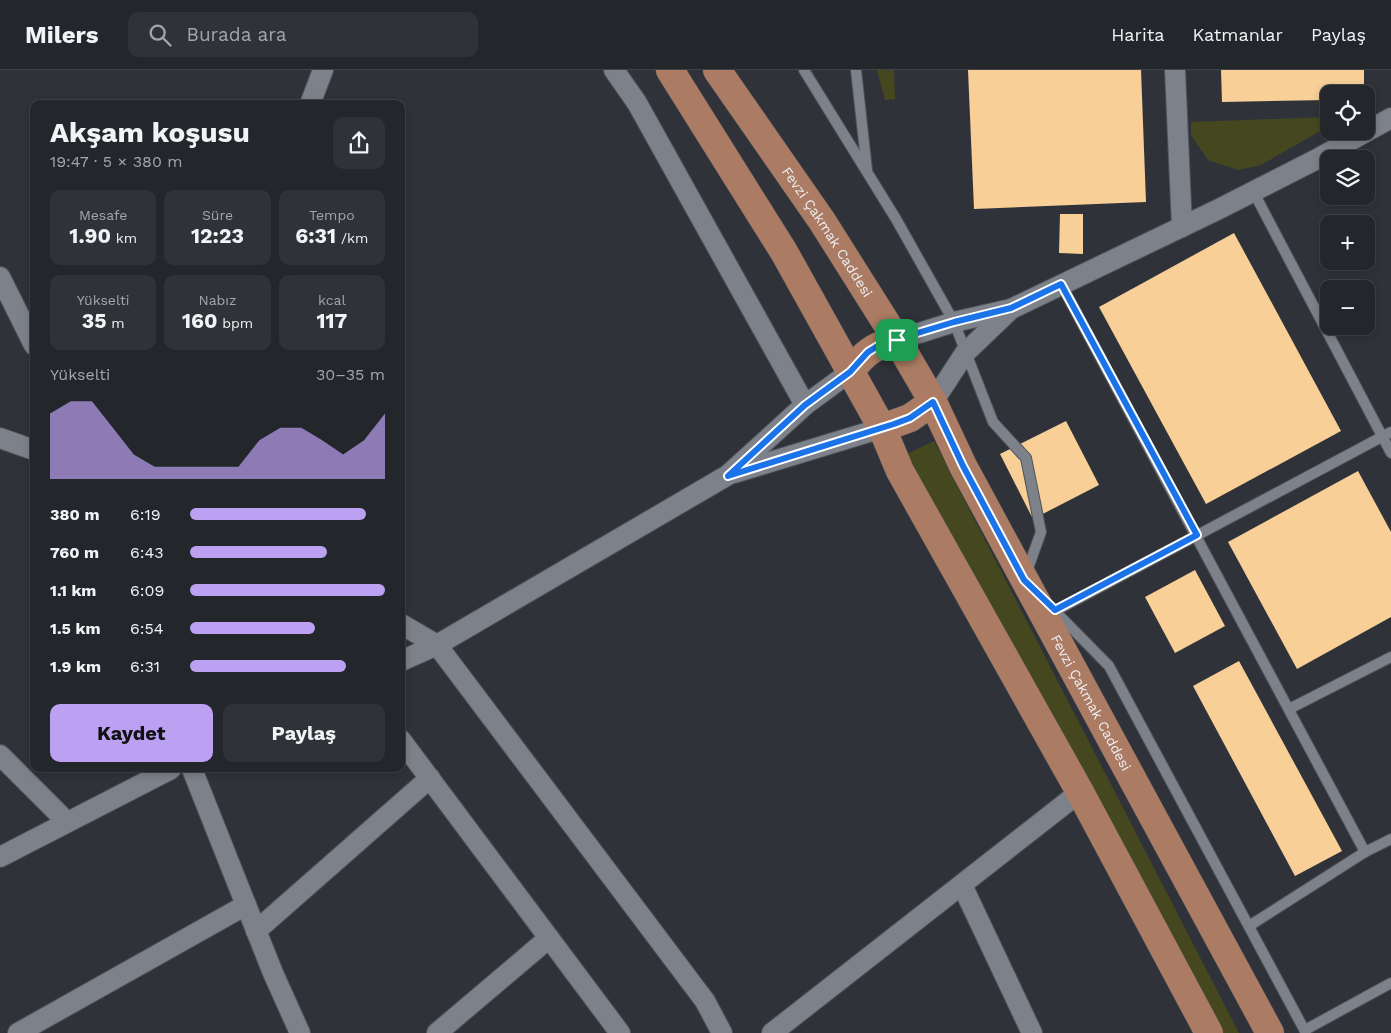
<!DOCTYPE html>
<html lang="tr">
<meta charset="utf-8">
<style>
body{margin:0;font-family:"Work Sans",sans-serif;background:#2f3237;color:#f1f3f6;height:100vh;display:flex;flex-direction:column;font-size:19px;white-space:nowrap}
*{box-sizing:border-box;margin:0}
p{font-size:16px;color:#a3a5a9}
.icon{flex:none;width:28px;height:28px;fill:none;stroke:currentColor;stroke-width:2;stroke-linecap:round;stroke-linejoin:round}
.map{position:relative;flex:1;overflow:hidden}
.sheet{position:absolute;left:30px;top:30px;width:375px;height:672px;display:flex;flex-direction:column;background:#23262b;border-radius:10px;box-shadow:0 2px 8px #0003,0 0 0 1px #404347}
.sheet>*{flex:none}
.controls{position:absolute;left:1320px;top:15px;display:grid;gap:10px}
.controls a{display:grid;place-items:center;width:55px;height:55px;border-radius:10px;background:#23262b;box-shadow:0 2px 8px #0003,0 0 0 1px #404347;font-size:25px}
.pin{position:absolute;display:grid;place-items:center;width:42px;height:42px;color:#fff;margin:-21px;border-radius:10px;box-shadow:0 2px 8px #0006}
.round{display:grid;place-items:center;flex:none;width:52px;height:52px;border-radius:10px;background:#2f3237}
.overview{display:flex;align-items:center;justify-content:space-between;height:85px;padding:0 20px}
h1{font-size:28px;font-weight:700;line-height:38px}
.figures{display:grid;grid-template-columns:repeat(3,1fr);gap:8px;height:85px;padding:5px 20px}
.figures div{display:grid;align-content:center;border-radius:10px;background:#2f3237;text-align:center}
.figures b{font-size:21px;font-weight:700}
.figures small{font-size:14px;font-weight:400}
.figures p{font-size:14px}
.chart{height:140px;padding:10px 20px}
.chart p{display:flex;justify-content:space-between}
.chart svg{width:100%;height:90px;margin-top:5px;fill:#bca0f2;opacity:.7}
.primary-button{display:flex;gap:10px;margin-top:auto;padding:10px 20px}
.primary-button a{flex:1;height:58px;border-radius:10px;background:#bca0f2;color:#111;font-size:20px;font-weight:700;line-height:58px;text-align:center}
.primary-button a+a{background:#2f3237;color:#f1f3f6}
ul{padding:0 20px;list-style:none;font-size:16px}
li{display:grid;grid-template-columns:80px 60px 1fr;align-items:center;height:38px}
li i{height:12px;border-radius:6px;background:#bca0f2}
header{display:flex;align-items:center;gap:30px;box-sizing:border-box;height:70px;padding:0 25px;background:#23262b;border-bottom:1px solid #404347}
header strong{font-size:24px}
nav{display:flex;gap:28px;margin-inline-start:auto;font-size:18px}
.search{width:350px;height:45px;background:#2f3237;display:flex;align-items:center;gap:12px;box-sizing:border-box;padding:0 18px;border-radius:10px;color:#a3a5a9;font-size:19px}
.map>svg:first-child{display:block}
.green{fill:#45481f}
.building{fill:#f7cf97}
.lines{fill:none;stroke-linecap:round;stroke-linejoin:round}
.lane-casing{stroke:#4f5258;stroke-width:12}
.street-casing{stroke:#4f5258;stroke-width:22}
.primary-casing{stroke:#4f5258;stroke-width:29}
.lane{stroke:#7d8189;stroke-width:10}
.street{stroke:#7d8189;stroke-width:20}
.primary{stroke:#ab7c63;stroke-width:28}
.route-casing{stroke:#fff;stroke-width:10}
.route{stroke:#1a73e8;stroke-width:6}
.labels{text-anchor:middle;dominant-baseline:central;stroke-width:5;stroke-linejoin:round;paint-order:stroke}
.street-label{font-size:14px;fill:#edeff4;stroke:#25292f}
</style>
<header>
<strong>Milers</strong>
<div class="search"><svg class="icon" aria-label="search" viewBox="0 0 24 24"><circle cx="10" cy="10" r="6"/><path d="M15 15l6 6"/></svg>Burada ara</div>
<nav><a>Harita</a><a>Katmanlar</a><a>Paylaş</a></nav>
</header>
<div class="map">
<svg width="1391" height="963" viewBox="0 0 1391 963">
<rect width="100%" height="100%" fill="#2f3339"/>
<g class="green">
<path d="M877,0H894L895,29L885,30Z"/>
<path d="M1329,47V56L1261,95L1238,100L1208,90L1191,65V52Z"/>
<path d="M934,371L1239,963H1219L905,385Z"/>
</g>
<g class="building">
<path d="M968,0H1141L1146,132L974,139Z"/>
<path d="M1221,0H1364V24H1329V30L1222,32Z"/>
<path d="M1060,144H1083V184L1059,183Z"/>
<path d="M1234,163L1341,361L1206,434L1099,237Z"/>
<path d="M1066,351L1099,415L1033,449L1000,384Z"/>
<path d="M1358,401L1391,462V547L1297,599L1228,472Z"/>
<path d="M1195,500L1225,556L1175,583L1145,527Z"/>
<path d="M1239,591L1342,781L1295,806L1193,616Z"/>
</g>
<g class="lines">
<defs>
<g id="lane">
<path d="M804,0L896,149L954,252L993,352L1026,388L1041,462L1026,504"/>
<path d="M856,0L867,100"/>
<path d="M1253,121L1391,383"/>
<path d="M1061,214L1365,782"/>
<path d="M1051,537L1109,596L1306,963"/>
<path d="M1055,541L1391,362"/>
<path d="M1289,639L1391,587"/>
<path d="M1249,856L1365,782L1391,769"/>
<path d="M1305,960L1391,913"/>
</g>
<g id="street">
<path d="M614,0L637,33L805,335"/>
<path d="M1175,0L1182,157"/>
<path d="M310,34L323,0"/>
<path d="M0,207L34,275"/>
<path d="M897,270L954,252L1011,239L1219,139L1317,89L1391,48"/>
<path d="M933,332L965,283L1011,239"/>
<path d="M0,368L34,380"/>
<path d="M734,403L882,358"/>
<path d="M401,554L437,575L705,931L722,963"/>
<path d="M401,591L437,575L728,405L805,335L850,302"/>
<path d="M401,670L620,963"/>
<path d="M0,685L67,752"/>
<path d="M192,699L273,903L300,963"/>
<path d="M0,787L171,699"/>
<path d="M962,815L1032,963"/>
<path d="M256,861L430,708"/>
<path d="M18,963L246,835"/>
<path d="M437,963L549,868"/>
<path d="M772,963L1080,722"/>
</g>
<g id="primary">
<path d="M670,0L784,182L882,358L900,401L1080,722L1209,963"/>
<path id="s1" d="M717,0L822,151L897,270L933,332L963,396L1270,963"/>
<path d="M850,302C864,283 875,275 897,270"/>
<path d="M882,358L910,348L933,332"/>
</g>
</defs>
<use href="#lane" class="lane-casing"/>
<use href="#street" class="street-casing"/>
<use href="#primary" class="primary-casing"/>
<use href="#lane" class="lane"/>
<use href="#street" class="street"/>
<use href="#primary" class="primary"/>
</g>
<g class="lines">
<defs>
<path id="route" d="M1061,214L1197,465L1055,540L1024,510L963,396L933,332L910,348L894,354L728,406L805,335L850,302L868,282L881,274L954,252L1011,238Z"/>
</defs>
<use href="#route" class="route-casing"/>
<use href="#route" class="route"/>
</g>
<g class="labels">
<g class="street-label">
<text stroke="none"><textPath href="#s1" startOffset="196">Fevzi Çakmak Caddesi</textPath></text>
<text stroke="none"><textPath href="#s1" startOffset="736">Fevzi Çakmak Caddesi</textPath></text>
</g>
</g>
</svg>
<div class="controls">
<a><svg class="icon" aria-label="locate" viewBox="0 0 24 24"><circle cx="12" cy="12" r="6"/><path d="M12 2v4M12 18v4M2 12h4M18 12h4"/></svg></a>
<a><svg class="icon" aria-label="layers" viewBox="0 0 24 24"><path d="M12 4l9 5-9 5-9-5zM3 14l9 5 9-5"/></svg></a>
<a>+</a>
<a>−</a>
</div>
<div class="pin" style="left:897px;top:270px;background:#1e9e55"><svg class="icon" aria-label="arrive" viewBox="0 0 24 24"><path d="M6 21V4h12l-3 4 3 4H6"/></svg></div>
<section class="sheet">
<div class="overview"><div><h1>Akşam koşusu</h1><p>19:47 · 5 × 380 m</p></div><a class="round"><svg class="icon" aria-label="share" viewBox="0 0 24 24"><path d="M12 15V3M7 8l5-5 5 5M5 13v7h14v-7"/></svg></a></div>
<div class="figures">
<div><p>Mesafe</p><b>1.90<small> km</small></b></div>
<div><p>Süre</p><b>12:23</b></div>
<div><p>Tempo</p><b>6:31<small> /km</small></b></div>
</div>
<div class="figures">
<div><p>Yükselti</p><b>35<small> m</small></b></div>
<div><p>Nabız</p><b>160<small> bpm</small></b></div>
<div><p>kcal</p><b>117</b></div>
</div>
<div class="chart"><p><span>Yükselti</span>30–35 m</p>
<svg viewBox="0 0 160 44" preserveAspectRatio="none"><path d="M0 44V12L10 6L20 6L30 19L40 32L50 38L60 38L70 38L80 38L90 38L100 25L110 19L120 19L130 25L140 32L150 25L160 12V44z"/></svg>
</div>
<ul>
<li><b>380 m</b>6:19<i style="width:90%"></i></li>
<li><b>760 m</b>6:43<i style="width:70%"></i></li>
<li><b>1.1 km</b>6:09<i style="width:100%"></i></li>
<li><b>1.5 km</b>6:54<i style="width:64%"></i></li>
<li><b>1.9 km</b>6:31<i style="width:80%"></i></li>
</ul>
<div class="primary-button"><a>Kaydet</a><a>Paylaş</a></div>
</section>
</div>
